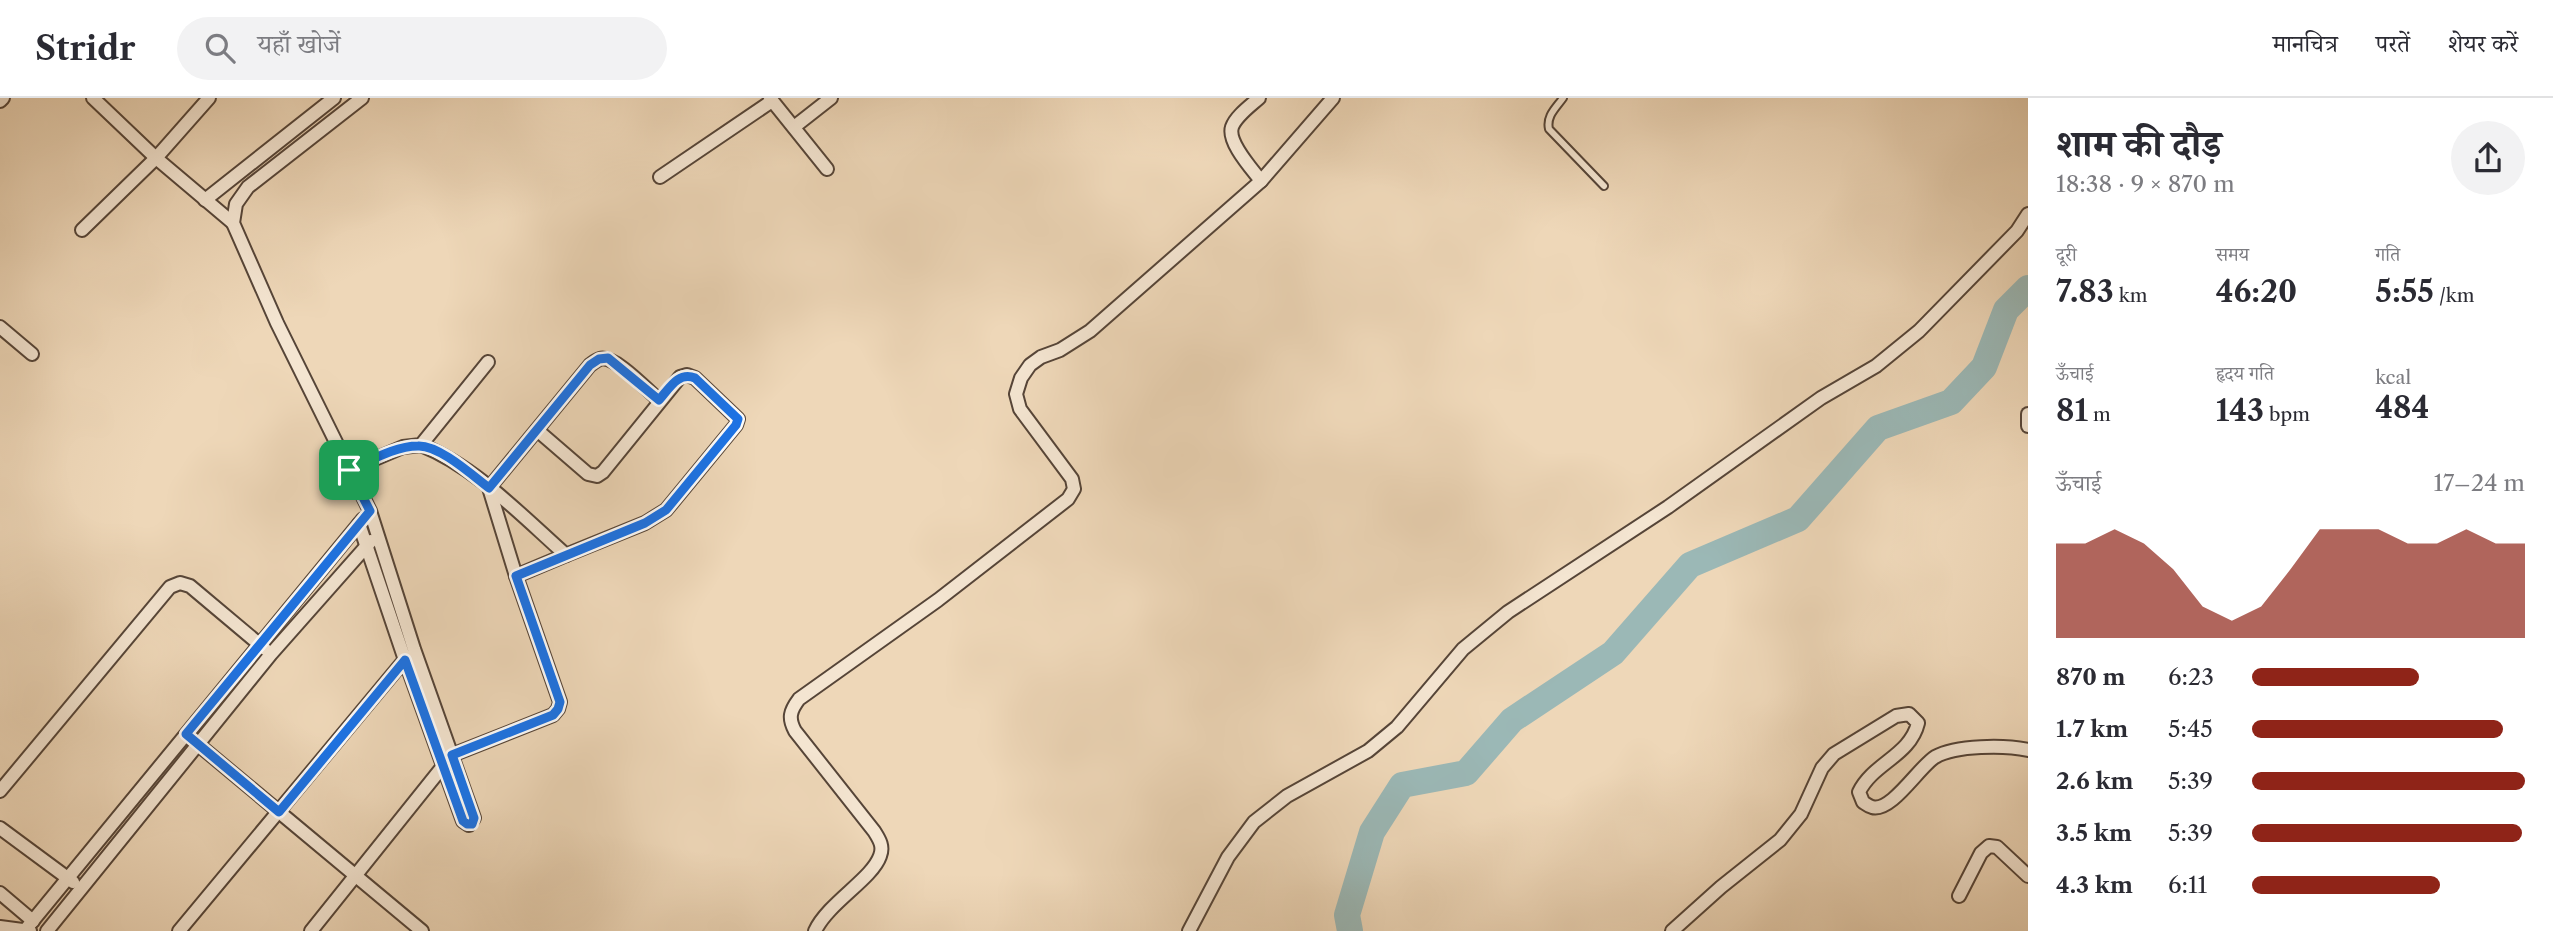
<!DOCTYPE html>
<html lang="hi">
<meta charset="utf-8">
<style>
body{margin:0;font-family:"Libre Caslon Text","Noto Serif Devanagari",serif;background:#f2f2f3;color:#2b2b33;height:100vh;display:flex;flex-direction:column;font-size:26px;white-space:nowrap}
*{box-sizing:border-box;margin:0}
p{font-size:23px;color:#7c7c81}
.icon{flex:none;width:38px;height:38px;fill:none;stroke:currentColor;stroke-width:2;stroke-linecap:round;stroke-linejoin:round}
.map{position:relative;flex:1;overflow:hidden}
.details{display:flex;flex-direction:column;background:#fff;width:525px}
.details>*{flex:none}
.pin{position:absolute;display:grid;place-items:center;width:60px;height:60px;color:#fff;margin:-30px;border-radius:14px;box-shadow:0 4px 10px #0006}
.round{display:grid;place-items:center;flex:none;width:74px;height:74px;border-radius:37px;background:#f2f2f3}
.headline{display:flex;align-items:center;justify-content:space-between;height:119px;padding:0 28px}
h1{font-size:38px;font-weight:700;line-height:52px}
.metrics{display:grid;grid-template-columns:repeat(3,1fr);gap:10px;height:119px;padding:7px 28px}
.metrics div{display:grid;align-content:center}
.metrics b{font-size:30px;font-weight:700}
.metrics small{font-size:19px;font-weight:400}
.metrics p{font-size:19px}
.chart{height:196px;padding:14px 28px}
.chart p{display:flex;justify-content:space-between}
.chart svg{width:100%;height:126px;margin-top:7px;fill:#8f2418;opacity:.7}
ul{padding:0 28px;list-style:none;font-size:23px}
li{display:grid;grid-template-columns:112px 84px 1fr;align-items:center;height:52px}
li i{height:18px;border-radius:9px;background:#8f2418}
header{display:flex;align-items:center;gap:42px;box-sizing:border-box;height:98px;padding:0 35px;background:#fff;border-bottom:2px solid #e1e1e2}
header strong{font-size:33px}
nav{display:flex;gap:38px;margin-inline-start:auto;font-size:24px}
.search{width:490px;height:63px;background:#f2f2f3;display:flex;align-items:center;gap:18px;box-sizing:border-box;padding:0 24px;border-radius:38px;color:#7c7c81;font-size:26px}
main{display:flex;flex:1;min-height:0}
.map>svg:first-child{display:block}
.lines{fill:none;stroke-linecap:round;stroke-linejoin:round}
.river{stroke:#9bb8b6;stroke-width:26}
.lane-casing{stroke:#564538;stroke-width:10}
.street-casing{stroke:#564538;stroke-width:16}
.lane{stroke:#f4e5d1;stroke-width:6}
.street{stroke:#f4e5d1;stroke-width:12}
.route-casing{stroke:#fff;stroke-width:14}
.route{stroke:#1a73e8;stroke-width:9}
</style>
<header>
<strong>Stridr</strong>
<div class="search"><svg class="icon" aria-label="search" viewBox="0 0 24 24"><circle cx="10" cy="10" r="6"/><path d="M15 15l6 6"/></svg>यहाँ खोजें</div>
<nav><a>मानचित्र</a><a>परतें</a><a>शेयर करें</a></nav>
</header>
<main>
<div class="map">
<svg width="2028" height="833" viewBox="0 0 2028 833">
<rect width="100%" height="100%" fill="#eed7b8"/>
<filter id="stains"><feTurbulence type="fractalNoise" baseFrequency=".00286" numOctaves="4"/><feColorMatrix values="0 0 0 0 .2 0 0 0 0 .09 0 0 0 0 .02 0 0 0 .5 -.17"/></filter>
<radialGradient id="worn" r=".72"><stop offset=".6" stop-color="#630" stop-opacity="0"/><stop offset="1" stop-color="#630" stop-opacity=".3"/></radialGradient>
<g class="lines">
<path class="river" d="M1350,833L1347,817L1372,734L1402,687L1466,675L1512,622L1613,555L1690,467L1798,421L1878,330L1951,304L1984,269L2006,212L2028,190"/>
<defs>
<path id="lane" d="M1563,0C1556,10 1546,18 1549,31L1604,88"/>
<g id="street">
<path d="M93,0L156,60L233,125"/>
<path d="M770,0L827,71"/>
<path d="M0,3L3,0"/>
<path d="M794,29L831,0"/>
<path d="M660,79L772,3"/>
<path d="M1261,83L1333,0"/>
<path d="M205,102L334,0"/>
<path d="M82,132L156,60L209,0"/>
<path d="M0,229L32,256"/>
<path d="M2028,316V328"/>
<path d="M421,347C476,369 522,418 566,457L645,425L666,412L736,327L738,321L695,280L687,277L680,279L603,374L597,378L588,376L537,332"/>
<path d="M349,372L403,349L421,347L488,264"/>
<path d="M359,426L405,562L463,723L469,727L474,720L414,551L370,413L277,225L233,125L236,106L248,89L362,0"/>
<path d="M516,478L566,457"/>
<path d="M194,643L422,833"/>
<path d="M0,693L170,489L180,485L190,488L265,551"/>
<path d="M0,730L73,784"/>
<path d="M0,795L33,823"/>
<path d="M1959,798L1981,755L1989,748L1997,749L2028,778"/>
<path d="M0,829L30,833"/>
<path d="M26,831L363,421"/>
<path d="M47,833L271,556L371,443"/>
<path d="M179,833L407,559"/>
<path d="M311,833L452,657L553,617L558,611L560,604L516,478L489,390L590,267C593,265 596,262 600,261C614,256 648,293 659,302"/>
<path d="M815,833C828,805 872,781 880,758C884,748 879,741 874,733L795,633C788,620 790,613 799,601L938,502L1068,401L1074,391L1072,381L1020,311L1016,296L1021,280L1030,267L1041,259L1060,252L1090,233L1261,83C1252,71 1227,44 1232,29C1236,18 1250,8 1259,0"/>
<path d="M1189,833L1228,759L1254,724L1287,698L1368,653L1397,629L1463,551L1508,514L1668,409L1821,300L1876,268L1919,233L2017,133L2028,116"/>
<path d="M1672,833L1721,789L1780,742L1801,716L1822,670L1834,656L1896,618L1909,616L1918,625C1910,658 1873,665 1859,694L1863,704C1866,706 1868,708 1872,709C1891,715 1919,669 1935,659C1956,647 2005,647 2028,652"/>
</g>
</defs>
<use href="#lane" class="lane-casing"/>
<use href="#street" class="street-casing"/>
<use href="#lane" class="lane"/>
<use href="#street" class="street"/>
</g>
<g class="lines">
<defs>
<path id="route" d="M608,260L659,302C669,291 678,273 695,280L738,321L736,327L666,412L645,425L516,478L560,604L558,611L553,617L452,657L474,720L472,726H467L463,723L405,562L279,714L186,636L370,413L349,372C370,363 395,348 418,348C439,347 472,377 489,390L590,267L599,261Z"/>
</defs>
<use href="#route" class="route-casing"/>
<use href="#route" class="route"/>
</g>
<rect width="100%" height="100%" filter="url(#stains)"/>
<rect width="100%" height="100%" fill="url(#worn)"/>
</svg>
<div class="pin" style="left:349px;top:372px;background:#1e9e55"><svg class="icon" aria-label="arrive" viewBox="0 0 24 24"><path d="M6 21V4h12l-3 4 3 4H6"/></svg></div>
</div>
<section class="details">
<div class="headline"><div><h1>शाम की दौड़</h1><p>18:38 · 9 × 870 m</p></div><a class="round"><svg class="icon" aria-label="share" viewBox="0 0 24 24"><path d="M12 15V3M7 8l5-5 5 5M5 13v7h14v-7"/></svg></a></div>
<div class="metrics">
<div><p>दूरी</p><b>7.83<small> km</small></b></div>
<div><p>समय</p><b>46:20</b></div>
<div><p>गति</p><b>5:55<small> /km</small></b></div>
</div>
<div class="metrics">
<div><p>ऊँचाई</p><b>81<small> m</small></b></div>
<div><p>हृदय गति</p><b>143<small> bpm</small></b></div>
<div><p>kcal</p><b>484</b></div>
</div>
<div class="chart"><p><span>ऊँचाई</span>17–24 m</p>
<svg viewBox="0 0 160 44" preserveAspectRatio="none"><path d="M0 44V11L10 11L20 6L30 11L40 20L50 33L60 38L70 33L80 20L90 6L100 6L110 6L120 11L130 11L140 6L150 11L160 11V44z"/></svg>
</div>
<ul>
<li><b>870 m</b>6:23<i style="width:61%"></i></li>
<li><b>1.7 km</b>5:45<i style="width:92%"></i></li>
<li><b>2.6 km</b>5:39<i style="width:100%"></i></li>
<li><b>3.5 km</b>5:39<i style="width:99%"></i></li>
<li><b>4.3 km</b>6:11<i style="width:69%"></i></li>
</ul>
</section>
</main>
